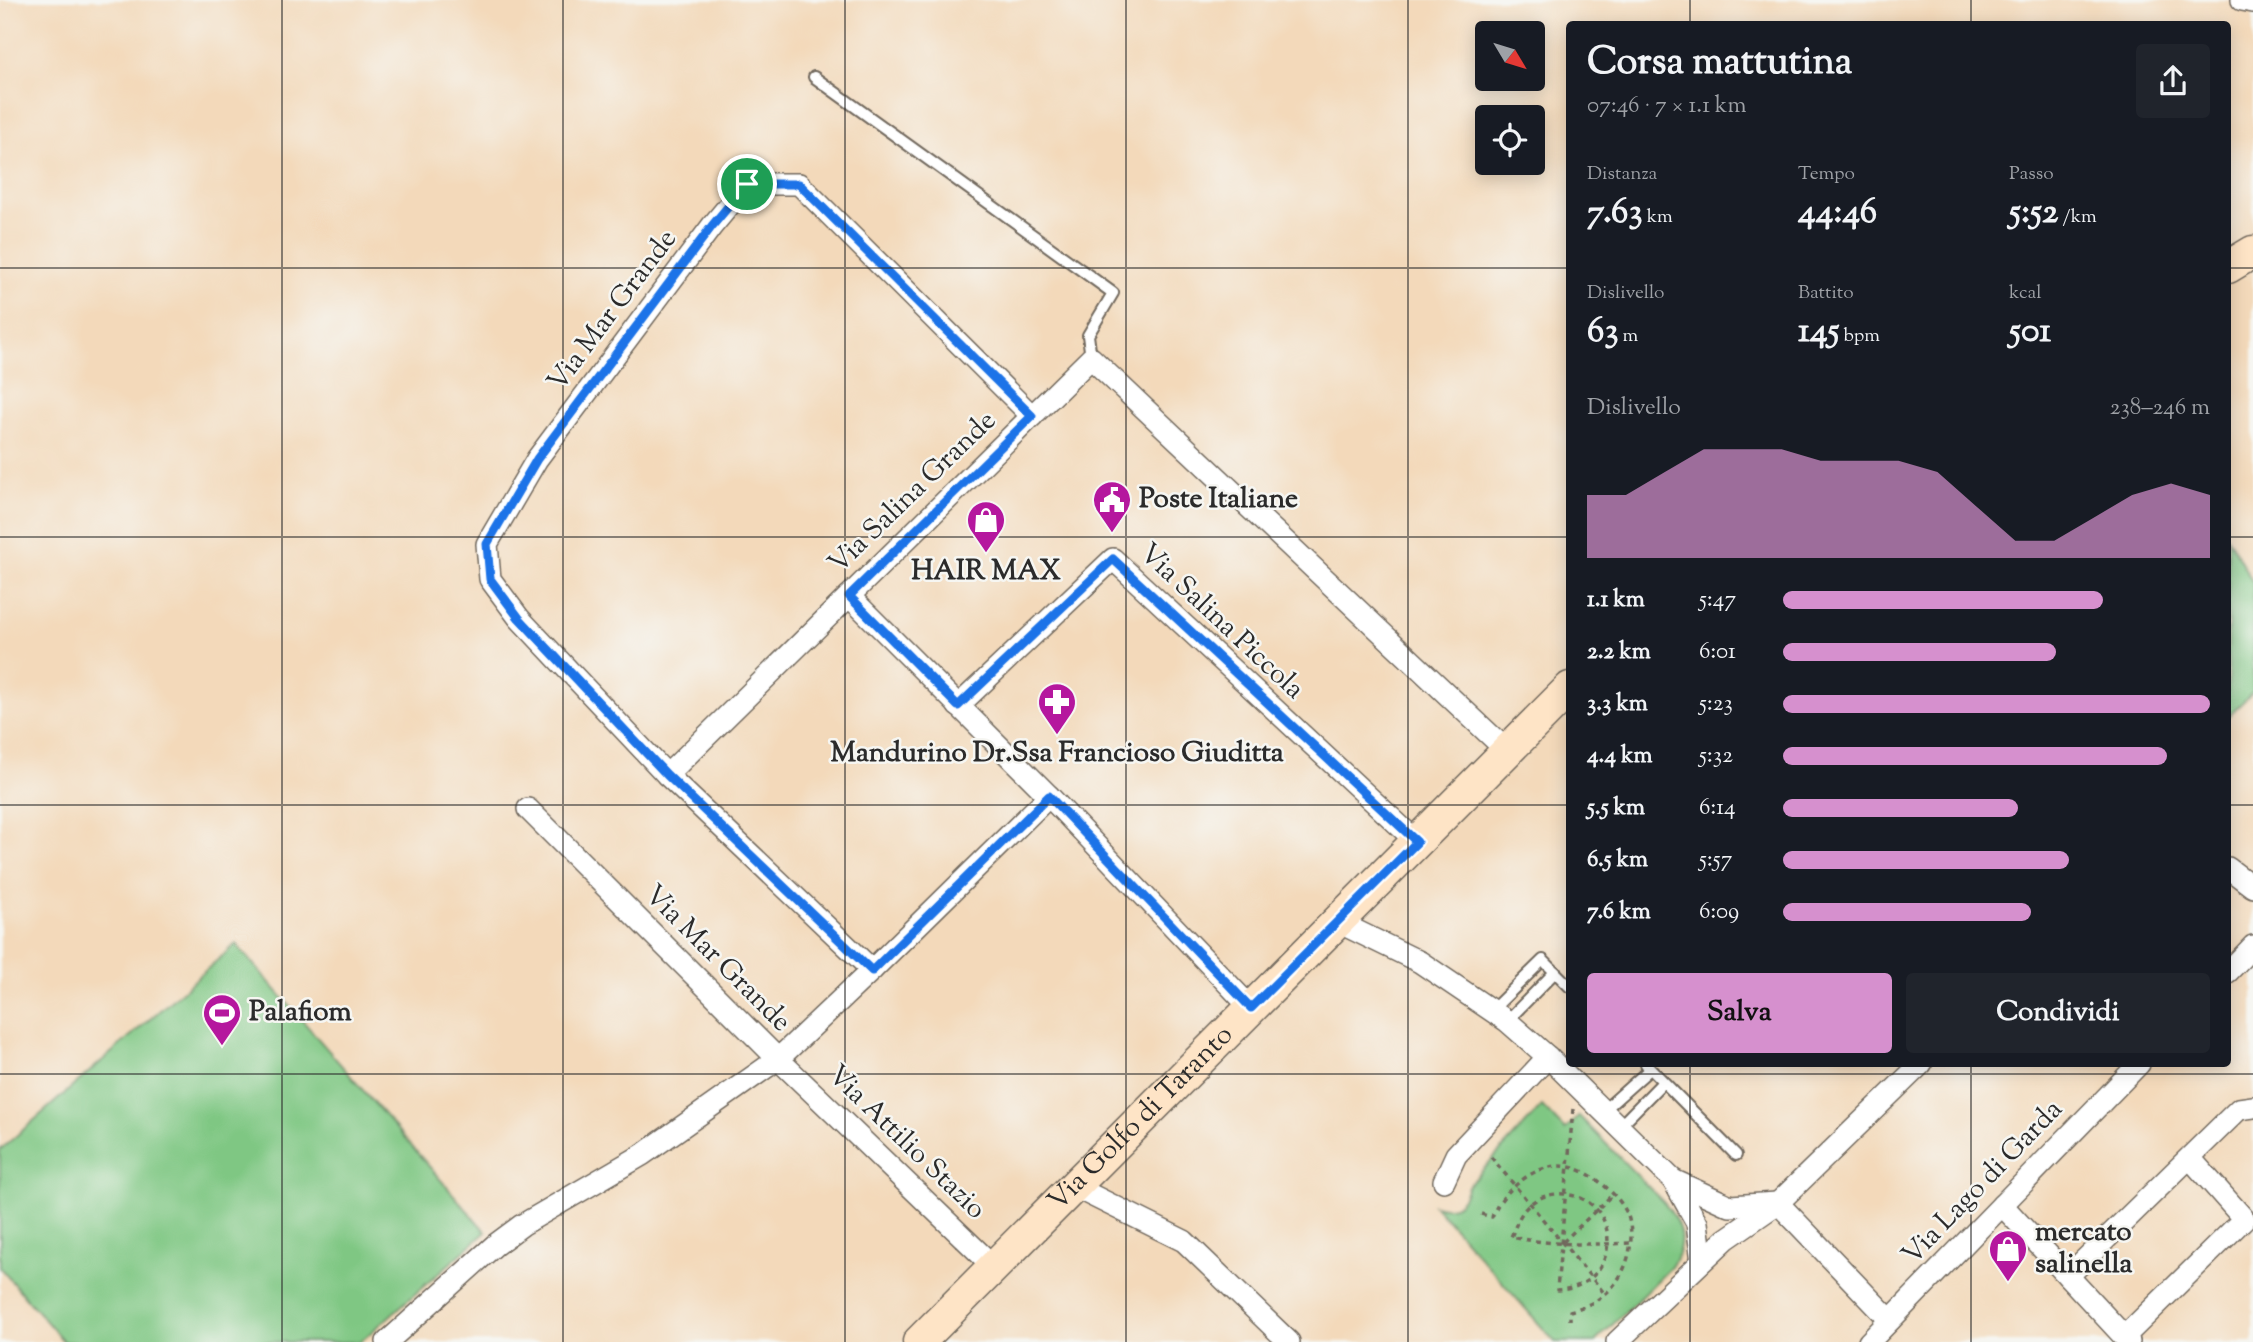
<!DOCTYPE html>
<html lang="it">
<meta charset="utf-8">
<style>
body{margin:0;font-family:"Sorts Mill Goudy",serif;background:#20242c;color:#f1f3f6;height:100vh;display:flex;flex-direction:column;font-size:26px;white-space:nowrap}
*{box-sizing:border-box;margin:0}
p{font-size:23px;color:#9ea1a6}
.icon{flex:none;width:38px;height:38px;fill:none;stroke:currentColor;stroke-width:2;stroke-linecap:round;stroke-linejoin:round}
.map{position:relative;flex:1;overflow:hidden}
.sheet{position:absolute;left:1566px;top:21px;width:665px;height:1046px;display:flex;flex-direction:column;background:#171b24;border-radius:7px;box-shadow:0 4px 18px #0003}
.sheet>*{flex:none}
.needle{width:46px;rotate:128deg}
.controls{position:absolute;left:1475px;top:21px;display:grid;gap:14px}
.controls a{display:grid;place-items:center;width:70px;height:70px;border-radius:7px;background:#171b24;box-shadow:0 4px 18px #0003;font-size:35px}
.pin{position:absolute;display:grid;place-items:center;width:60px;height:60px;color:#fff;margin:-30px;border:4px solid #fff;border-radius:50%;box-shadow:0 2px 7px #0007}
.round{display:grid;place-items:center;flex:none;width:74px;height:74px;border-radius:7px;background:#20242c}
.overview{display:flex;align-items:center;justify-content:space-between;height:119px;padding:0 21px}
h1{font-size:38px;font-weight:700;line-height:52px}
.metrics{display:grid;grid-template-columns:repeat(3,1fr);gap:10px;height:119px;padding:7px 21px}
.metrics div{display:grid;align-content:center}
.metrics b{font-size:35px;font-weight:700}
.metrics small{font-size:19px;font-weight:400}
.metrics p{font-size:19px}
.chart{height:196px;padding:14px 21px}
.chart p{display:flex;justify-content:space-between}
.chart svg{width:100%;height:126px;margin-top:7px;fill:#d690ce;opacity:.7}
.cta{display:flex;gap:14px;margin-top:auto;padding:14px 21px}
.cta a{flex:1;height:80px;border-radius:7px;background:#d690ce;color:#111;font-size:28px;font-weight:700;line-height:80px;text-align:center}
.cta a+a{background:#20242c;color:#f1f3f6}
ul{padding:0 21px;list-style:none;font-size:23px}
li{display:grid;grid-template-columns:112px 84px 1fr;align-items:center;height:52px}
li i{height:18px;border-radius:9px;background:#d690ce}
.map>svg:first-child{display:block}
.park{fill:#7fc783;stroke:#557957;stroke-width:2}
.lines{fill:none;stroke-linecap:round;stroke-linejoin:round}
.lane-casing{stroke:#71685d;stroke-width:14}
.street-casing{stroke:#71685d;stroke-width:24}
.secondary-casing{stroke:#71685d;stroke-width:35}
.path{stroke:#71685d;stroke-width:3.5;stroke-dasharray:5 5;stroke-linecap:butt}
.lane{stroke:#fff;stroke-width:10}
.street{stroke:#fff;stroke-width:21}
.secondary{stroke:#fee4c6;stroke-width:32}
.route-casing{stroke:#fff;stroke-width:14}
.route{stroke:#1a73e8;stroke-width:9}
.grid{fill:none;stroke:#2b2b2b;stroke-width:2;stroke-opacity:0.55}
.labels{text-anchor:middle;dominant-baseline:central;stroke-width:5;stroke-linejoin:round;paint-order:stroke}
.street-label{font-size:28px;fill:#2b2b2b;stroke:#f6f6f2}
.poi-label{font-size:28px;font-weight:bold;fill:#2b2b2b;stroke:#f6f6f2;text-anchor:start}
</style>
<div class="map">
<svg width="2253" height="1342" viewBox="0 0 2253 1342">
<rect width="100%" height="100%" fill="#f6f6f2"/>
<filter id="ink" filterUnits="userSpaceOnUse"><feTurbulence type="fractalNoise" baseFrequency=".0143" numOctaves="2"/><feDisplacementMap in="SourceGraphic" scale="14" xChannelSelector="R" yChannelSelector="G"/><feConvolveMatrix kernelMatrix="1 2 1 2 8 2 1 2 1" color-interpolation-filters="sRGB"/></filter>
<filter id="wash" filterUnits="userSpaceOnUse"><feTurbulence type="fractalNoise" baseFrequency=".00686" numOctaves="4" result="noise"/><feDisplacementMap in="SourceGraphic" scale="28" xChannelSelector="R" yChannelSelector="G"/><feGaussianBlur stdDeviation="1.57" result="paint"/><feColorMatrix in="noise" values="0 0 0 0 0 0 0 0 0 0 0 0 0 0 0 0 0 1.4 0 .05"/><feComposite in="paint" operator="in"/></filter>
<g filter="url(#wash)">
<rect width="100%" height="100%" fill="#f3d9ba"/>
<g class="park">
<path d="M2228,538L2253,583V692L2228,716Z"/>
<path d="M236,944L486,1232L360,1342H64L0,1268V1150Z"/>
<path d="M1542,1106L1565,1130L1579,1116L1664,1203C1682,1224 1687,1243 1671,1267L1595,1342H1555L1434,1205C1454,1211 1462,1205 1468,1186Z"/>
</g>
</g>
<g filter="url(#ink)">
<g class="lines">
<defs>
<g id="lane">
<path d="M814,77L1113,293L1088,335L1091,358"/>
<path d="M1491,1011L1543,960L1570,987"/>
<path d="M1507,1021L1555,972"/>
<path d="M1646,1064L1736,1155"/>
<path d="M1603,1111L1650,1069"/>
<path d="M1619,1127L1663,1082"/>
</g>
<g id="street">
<path d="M2242,0L2253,2"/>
<path d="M849,596L1049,796L1251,1008"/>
<path d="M958,706L1113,559L1417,842"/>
<path d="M667,775L1091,358L1506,750"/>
<path d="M528,809L778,1059L995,1268"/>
<path d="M2228,868L2253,887"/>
<path d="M1338,922L1420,962L1507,1021L1548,1057L1673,1180L1697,1223L1702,1261"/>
<path d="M872,970L667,775L519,618L490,579L487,544L537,459L712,226L747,184H799L1032,416"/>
<path d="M2228,972L2253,946"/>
<path d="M1673,1180L1730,1206L1777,1203"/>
<path d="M1444,1181L1456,1155L1548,1057"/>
<path d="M1075,1187L1184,1241L1289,1342"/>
<path d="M1778,1203L1890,1320"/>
<path d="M2002,1205L2129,1342"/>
<path d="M2068,1276L2239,1109L2253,1107"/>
<path d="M2124,1337L2244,1219L2190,1158"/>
<path d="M387,1342L495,1245L522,1225L642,1155L778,1059L872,970L1049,796"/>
<path d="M1617,1342L1726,1239L1778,1203L1921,1064"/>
<path d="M1869,1342L2139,1064"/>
</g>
<g id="secondary">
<path d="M2228,267L2253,252"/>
<path id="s1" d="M919,1342L1570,688"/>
</g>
</defs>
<use href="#lane" class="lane-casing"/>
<use href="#street" class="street-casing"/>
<use href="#secondary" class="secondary-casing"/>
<g class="path">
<path d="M1573,1109L1557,1290C1621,1288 1626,1200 1564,1194C1552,1193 1538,1197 1529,1205C1519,1214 1516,1226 1511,1237C1549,1245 1590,1245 1630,1243"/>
<path d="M1491,1157L1605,1294"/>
<path d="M1481,1214L1492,1217C1498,1201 1508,1191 1522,1180C1553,1157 1582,1164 1609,1190C1616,1196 1625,1207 1628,1216C1637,1245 1625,1281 1600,1298C1592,1304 1580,1308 1570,1311V1320"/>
<path d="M1563,1242L1613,1194"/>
</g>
<use href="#lane" class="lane"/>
<use href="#street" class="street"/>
<use href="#secondary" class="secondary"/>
</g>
</g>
<g class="lines" filter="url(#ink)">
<defs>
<path id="route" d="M747,184H799L1032,416L849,596L958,706L1113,559L1417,842L1251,1008L1049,796L872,971L667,775L519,618L490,579L487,544L537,459L712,226Z"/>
</defs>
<use href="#route" class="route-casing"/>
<use href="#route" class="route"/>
</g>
<path class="grid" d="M282,0V1342M563,0V1342M845,0V1342M1126,0V1342M1408,0V1342M1690,0V24M1971,0V24M0,268H1570M2228,268H2253M0,537H1570M2228,537H2253M0,805H1570M2228,805H2253M1690,1064V1342M1971,1064V1342M0,1074H2253"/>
<defs>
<symbol id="civic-pin" viewBox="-11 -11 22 30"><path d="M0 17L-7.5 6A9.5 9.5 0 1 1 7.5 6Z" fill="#b5179e" stroke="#f6f6f2"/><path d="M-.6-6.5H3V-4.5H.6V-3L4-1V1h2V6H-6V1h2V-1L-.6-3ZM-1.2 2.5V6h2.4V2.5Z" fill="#fff"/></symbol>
<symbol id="shop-pin" viewBox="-11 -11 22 30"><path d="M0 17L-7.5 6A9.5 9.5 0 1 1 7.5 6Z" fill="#b5179e" stroke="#f6f6f2"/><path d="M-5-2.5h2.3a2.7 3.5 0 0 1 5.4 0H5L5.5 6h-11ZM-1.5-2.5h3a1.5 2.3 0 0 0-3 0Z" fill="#fff"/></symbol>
<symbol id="pharmacy-pin" viewBox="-11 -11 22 30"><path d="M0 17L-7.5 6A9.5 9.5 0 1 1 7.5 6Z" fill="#b5179e" stroke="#f6f6f2"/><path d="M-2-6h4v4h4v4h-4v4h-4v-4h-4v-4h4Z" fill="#fff"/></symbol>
<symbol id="stadium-pin" viewBox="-11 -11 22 30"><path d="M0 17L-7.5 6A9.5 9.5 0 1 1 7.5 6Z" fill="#b5179e" stroke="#f6f6f2"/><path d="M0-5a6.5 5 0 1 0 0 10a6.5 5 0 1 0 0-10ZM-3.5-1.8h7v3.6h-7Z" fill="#fff"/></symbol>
</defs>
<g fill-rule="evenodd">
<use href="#civic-pin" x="1090" y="478" width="44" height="60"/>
<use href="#shop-pin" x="964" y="498" width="44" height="60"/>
<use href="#pharmacy-pin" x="1035" y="680" width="44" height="60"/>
<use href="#stadium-pin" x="200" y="991" width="44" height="60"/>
<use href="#shop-pin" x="1986" y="1227" width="44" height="60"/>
</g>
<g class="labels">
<g class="street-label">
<text transform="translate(613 311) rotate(-53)">Via Mar Grande</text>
<text transform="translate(913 493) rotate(-44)">Via Salina Grande</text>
<text transform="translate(1221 622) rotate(43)">Via Salina Piccola</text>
<text transform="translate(717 959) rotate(45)">Via Mar Grande</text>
<text stroke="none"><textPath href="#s1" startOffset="315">Via Golfo di Taranto</textPath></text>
<text transform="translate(906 1143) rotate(44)">Via Attilio Stazio</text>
<text transform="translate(1983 1183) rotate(-46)">Via Lago di Garda</text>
</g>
<g class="poi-label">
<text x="1139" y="500">Poste Italiane</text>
<text x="986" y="572" text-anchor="middle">HAIR MAX</text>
<text x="1057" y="754" text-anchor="middle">Mandurino Dr.Ssa Francioso Giuditta</text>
<text x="249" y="1013">Palafiom</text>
<text x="2035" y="1233">mercato<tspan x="2035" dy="32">salinella</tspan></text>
</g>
</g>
</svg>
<div class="controls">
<a><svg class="needle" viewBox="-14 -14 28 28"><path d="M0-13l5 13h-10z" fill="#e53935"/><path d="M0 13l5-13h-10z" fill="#9ea1a6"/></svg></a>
<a><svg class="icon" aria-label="locate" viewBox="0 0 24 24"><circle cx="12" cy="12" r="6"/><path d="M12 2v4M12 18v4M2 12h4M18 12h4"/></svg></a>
</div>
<div class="pin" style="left:747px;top:184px;background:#1e9e55"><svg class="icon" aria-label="arrive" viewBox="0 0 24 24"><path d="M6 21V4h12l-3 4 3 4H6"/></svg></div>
<section class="sheet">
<div class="overview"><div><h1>Corsa mattutina</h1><p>07:46 · 7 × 1.1 km</p></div><a class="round"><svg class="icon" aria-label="share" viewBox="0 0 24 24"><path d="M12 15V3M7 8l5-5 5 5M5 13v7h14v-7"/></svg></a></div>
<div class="metrics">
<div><p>Distanza</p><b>7.63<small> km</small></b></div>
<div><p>Tempo</p><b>44:46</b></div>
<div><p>Passo</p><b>5:52<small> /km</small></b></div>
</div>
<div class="metrics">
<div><p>Dislivello</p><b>63<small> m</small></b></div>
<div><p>Battito</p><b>145<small> bpm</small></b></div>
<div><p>kcal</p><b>501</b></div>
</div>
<div class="chart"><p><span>Dislivello</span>238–246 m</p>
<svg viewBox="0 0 160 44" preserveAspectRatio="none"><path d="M0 44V22L10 22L20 14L30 6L40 6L50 6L60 10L70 10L80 10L90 14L100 26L110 38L120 38L130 30L140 22L150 18L160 22V44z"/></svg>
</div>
<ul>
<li><b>1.1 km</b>5:47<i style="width:75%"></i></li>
<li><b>2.2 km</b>6:01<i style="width:64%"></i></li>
<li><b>3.3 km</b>5:23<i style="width:100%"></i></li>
<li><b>4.4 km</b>5:32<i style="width:90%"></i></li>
<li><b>5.5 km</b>6:14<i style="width:55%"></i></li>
<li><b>6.5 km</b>5:57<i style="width:67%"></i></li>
<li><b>7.6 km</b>6:09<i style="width:58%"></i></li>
</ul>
<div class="cta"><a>Salva</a><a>Condividi</a></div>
</section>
</div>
